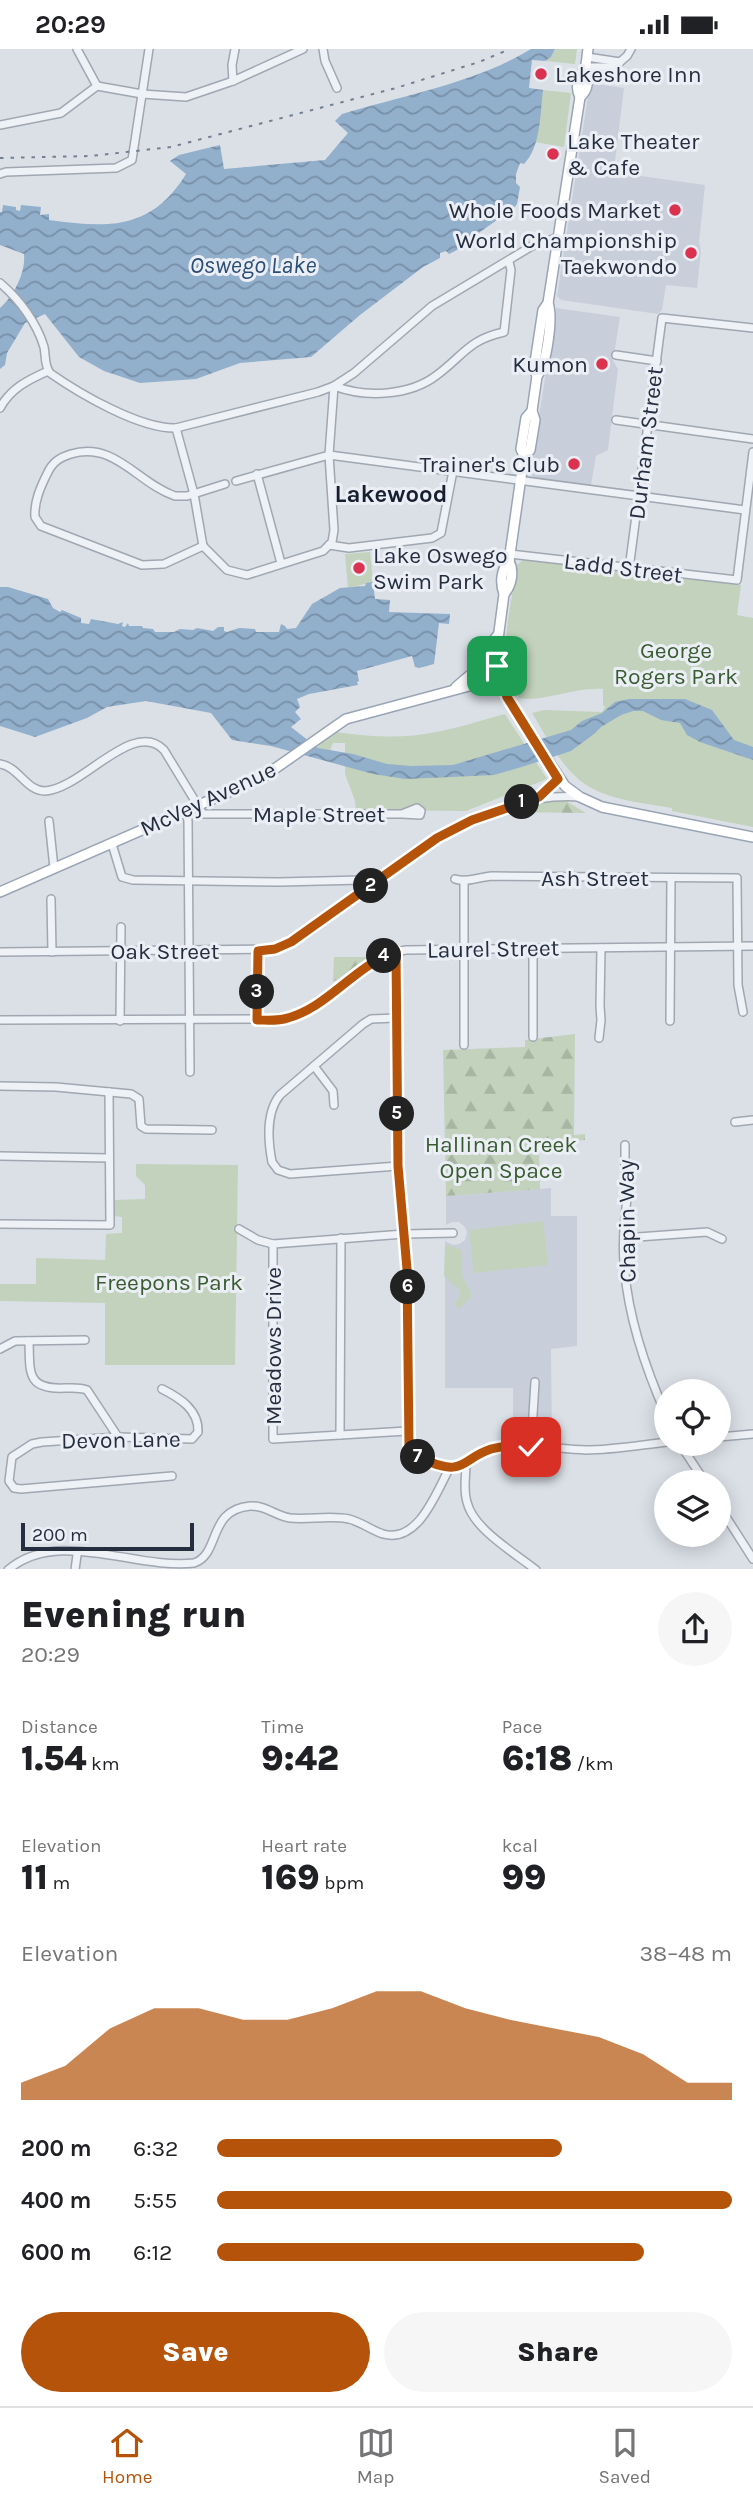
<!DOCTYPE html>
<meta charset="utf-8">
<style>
body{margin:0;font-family:Karla,sans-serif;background:#f6f6f6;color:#202124;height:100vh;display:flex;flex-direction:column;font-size:26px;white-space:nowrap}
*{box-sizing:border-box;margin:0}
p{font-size:23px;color:#757577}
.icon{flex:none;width:38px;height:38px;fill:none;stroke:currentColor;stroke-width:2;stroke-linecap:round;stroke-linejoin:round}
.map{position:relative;height:1520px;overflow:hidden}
.details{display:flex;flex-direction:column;background:#fff;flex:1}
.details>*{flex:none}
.buttons{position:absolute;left:654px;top:1330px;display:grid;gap:14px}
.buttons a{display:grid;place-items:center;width:77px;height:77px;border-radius:50%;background:#fff;box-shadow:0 4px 18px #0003;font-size:35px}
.scale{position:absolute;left:21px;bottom:18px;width:173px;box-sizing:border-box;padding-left:7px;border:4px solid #242e3f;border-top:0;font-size:19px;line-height:24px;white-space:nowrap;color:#242e3f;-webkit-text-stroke:5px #ebeff5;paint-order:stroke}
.pin{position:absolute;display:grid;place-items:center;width:60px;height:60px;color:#fff;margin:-30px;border-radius:14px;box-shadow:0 4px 10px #0006}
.km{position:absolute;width:35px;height:35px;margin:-18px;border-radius:50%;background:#222;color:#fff;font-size:19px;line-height:35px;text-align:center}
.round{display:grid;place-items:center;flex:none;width:74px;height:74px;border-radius:37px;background:#f6f6f6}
.head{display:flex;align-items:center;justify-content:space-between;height:119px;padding:0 21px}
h1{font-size:38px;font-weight:800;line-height:52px}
.stats{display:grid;grid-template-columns:repeat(3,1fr);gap:10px;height:119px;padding:7px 21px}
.stats div{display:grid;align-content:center}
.stats b{font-size:35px;font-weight:800}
.stats small{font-size:19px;font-weight:400}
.stats p{font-size:19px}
.chart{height:196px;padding:14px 21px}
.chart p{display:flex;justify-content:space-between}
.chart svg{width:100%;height:126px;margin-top:7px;fill:#b45309;opacity:.7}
.cta{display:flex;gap:14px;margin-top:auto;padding:14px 21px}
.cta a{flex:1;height:80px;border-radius:42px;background:#b45309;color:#fff;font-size:28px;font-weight:800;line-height:80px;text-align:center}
.cta a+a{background:#f6f6f6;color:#202124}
ul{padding:0 21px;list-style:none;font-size:23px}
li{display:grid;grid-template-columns:112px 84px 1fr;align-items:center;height:52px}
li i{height:18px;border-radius:9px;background:#b45309}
.status{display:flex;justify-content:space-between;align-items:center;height:49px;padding:0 35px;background:#fff;direction:ltr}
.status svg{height:19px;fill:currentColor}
.dock{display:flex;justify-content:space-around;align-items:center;height:98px;border-top:2px solid #e0e0e0;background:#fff;font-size:19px;color:#757577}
.dock a{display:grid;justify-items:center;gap:4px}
.dock .active{color:#b45309}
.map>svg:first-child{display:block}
.built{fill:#c9cfda}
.forest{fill:url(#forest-firs)}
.green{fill:#c2d2bc}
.water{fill:url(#water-waves)}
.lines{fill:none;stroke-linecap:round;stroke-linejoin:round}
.minor-casing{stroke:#a0a7b1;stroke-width:10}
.major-casing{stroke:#99a5b4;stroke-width:12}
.minor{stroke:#eef1f5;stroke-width:7}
.major{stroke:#fff;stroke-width:9}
.rail{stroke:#738092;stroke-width:2;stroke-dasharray:3.5 7;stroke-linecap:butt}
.route-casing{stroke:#fff;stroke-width:14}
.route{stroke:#b45309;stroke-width:9}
.poi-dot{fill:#db324f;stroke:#ebeff5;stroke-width:2.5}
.labels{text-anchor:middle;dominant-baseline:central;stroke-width:6;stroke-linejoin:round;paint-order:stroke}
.poi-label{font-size:23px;fill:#242e3f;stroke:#ebeff5;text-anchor:end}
.street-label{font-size:23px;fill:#242e3f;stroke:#ebeff5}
.park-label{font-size:23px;fill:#395c30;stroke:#ebeff5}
.water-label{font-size:24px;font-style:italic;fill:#2a4e76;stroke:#ebeff5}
.neighbourhood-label{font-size:24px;font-weight:bold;fill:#161f2f;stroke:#ebeff5}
</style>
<div class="status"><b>20:29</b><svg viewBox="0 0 49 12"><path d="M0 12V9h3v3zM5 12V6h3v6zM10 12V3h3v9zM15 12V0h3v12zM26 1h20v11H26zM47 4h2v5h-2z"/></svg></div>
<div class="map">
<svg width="753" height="1521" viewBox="0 0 753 1521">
<defs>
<pattern id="forest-firs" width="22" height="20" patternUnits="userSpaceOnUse" patternTransform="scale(1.75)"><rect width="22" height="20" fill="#c2d2bc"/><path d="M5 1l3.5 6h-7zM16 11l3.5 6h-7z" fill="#a7b5a3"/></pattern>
<pattern id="water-waves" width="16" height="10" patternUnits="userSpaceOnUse" patternTransform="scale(1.75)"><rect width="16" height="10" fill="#92afcc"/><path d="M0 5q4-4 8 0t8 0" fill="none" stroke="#778fa7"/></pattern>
</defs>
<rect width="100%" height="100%" fill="#dbe0e7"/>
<g class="built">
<path d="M590,34L624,39L615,112L620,124L705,136L699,193L701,202L697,239L666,236L662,261L658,265L561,251L557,247Z"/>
<path d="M556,259L620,268L613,312L618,320L608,401L596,407L591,436L533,428L530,424Z"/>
<path d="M551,1139V1167H577V1297L551,1300L552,1391L513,1385V1339H445V1192L453,1196L459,1195L465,1191L467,1184L465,1178L459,1173H452L446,1176V1147Z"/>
</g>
<g class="forest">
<path d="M561,749L586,764L506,763L540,751Z"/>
<path d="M334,908H374L333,933Z"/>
<path d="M575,985L574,1086L585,1085V1091L539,1096L540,1140L446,1147L443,1001L525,998V991Z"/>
</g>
<g class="green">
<path d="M555,0H577L575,15L545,12L551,8Z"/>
<path d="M543,41L571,44L564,98L535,93Z"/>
<path d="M370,503L373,533L348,539L345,505Z"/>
<path d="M523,511L741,536L737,566L753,569V778L672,762V759C639,753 599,751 575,727C557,710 545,685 532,664L544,661L602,663L605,658L603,656V640C578,637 539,654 519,649C495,607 511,560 517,516Z"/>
<path d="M505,665L547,730L466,762L356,761L355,752L345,725V694H333L327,709L311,703L336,683C368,688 404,690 436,683C459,679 482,671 505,665Z"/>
<path d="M136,1115L238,1116L235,1316H105V1254L0,1252V1235H36V1209L105,1211L106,1185L122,1184V1168L114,1167V1151L145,1150V1136L136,1127Z"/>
<path d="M543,1172L548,1216L474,1224L469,1181Z"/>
<path d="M449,1196L461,1201C464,1210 461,1217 462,1225C464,1233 471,1239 471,1248L459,1260L454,1255L460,1247V1242L444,1227L445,1197Z"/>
</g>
<g class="water">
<path d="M531,0H555L551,8L545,12L532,11L529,39L543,41C540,64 541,98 524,115L520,114L516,125V134L520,138L517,155L514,159L466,193L465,197L449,205L446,202L440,204V209L423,218L360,266L311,308L240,314L196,330L140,334L104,322L79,308L45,265L25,274L7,304L5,316L0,320V259C14,247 26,223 24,205L0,196V163H2L3,156L16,158V161L20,162L21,156L41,158L40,166L49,165V171C107,179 151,182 186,125L170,112L179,106L220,96L224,120L325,111L348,84L335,72L342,65C405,46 475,34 531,0Z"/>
<path d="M373,533L375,550L390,551L389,563L450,565L449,575L439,574L434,615L419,619L415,618L412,607L357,622L359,632L357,633L358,636L309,645L297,650L300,658L295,663L301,670L291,678L318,699L353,705L387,715L411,717L453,716L571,681L582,672L602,664L615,653L629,650H685L712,661L734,691L753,698V711L700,693L687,686L680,674L661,671L643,662H633L621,666L601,678L594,685L571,702L528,716L494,726L406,730L373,725L271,697L232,691L211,664L146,652L107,658L87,669L35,688L0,677V538H8L48,550L53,559L60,563L62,561L81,569V574L89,575L91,570L118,575L123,573L122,577L125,578L128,574L129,577H142L143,579L153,580L155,583H174L180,580L193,581L197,579L213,582L218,578H224V582L227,583L239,579L255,580L256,583H279L281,575L285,577L287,580L296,579L312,555L340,539L365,537L366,534Z"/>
</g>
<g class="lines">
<defs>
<g id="minor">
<path d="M77,0L97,37"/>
<path d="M323,0L325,12L337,39"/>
<path d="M587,8L620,13"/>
<path d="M585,18H614L627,7L631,0"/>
<path d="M233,32L232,16L235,0"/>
<path d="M0,76L61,64L97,37L142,45L186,48L233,32L303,0"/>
<path d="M0,125L6,123L116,119L132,111L149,0"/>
<path d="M0,234C19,250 37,274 44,298C46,307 44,316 50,324C80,345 140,380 176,379L318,343L334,337L354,324L432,257L532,197L559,188"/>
<path d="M616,306L657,312"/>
<path d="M0,359C11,339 28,331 48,322"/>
<path d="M616,371L753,390"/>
<path d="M176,379L194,445L203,497"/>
<path d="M257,425L281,514"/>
<path d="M236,432L329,406L745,461"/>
<path d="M329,496L349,499L432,489L441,484L453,422"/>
<path d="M203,497L227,521L247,526L323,502L332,493L334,481L329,406L334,337C366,349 410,347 437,326C464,306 468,291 504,283L511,221L509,213"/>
<path d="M203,497L164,515L142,516L41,477L35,468C34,453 40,439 47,425C52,414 58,409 71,405C115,392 137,434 175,447H187L225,435"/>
<path d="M510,505L737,531L753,403"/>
<path d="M629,520L662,269L753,279"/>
<path d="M0,715C19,718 26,742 45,742C82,740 133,669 164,701L203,765H402L420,766L421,762L417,759L402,765"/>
<path d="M539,748L558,730"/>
<path d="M186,763L188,772L190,1023"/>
<path d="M49,772L54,819"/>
<path d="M112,795L122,828L133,831L279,833L362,831L372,836"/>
<path d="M455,830C467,834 479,828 492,827L737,829L738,936L743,963"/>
<path d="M464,833V996"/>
<path d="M51,850L52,903"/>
<path d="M533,899V988"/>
<path d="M0,903L275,900C300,893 322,872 343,857C413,806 487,742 580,748"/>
<path d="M396,903L398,1117L407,1220L409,1297L407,1382L411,1401C419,1409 437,1420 449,1420C467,1420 481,1401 499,1398C527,1394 557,1400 586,1401C612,1401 640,1396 667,1393"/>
<path d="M396,969L371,970L363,975L280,1046C266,1063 268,1092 272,1113L278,1121L290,1125L398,1117"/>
<path d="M0,971L281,970C329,960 358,907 406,901L753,897"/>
<path d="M257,971L258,902"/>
<path d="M120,972L121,878"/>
<path d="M670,972L671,829"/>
<path d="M599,989L601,971L600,957L601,899"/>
<path d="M314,1017L333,1042L334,1056"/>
<path d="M0,1037L56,1038L131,1045L139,1050L141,1077L146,1080L212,1081"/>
<path d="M735,1073L753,1071"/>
<path d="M625,1096V1128L629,1132C626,1159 622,1186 624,1213C627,1265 646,1321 667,1368"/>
<path d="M0,1107L109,1109"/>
<path d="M0,1175L110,1176L109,1043"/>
<path d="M239,1180L258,1191L273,1195L404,1185L453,1184"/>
<path d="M624,1189L707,1183L722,1190"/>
<path d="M273,1195V1390L407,1382"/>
<path d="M29,1292C30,1323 26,1341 65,1339C73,1339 79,1338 87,1341L118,1388"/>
<path d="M0,1300L15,1292L85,1291"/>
<path d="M162,1340C180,1349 199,1361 198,1383L192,1390L118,1388L42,1393L32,1395L12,1408L9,1432L14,1439L21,1440L172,1427"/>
<path d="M340,1386L341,1189"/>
<path d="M719,1388L753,1385"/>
<path d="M680,1395L705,1433"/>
<path d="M531,1398L535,1333"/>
<path d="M466,1415C466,1427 463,1441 467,1453C473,1480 515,1504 536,1521"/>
<path d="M719,1457L753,1510"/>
<path d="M8,1521C57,1478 136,1521 194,1514C221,1505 207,1461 250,1457C265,1456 276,1467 290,1469C310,1471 329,1466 349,1470C361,1473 371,1481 383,1485C418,1495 436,1444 449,1420"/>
<path d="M75,1521L77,1506"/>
</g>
<g id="major">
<path d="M580,48C589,41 589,28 585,18"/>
<path d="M537,327C547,316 553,268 548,254"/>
<path d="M532,362L526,369L521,400L524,407L509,512C501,521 500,534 504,545L497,598L499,629L517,665L565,737L580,748L602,758L753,788"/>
<path d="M524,407L530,401L535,371L532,362L537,327L534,320L543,261L548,254L580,48C574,37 580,29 585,19C587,13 587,6 588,0"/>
<path d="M504,545C512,536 514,522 509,512"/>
<path d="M456,638L476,621L488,598L497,587"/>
<path d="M0,843L263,728L346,670L499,629"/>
</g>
</defs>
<use href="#minor" class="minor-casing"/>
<use href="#major" class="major-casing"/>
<use href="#minor" class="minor"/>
<use href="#major" class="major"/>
<path class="rail" d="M0,109L91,107L171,98L396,39L479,13L510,0"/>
</g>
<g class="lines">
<defs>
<path id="route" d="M497,617L507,648L558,730L539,748L472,771L437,789L291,893L275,900L258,902L257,971C266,971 275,972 284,970C328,960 354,916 396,903L398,1117L407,1220L409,1396C412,1406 420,1409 430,1413C464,1427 463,1409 491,1400C504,1396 518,1397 531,1398"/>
</defs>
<use href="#route" class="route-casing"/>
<use href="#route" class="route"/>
</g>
<g class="poi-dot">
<circle cx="541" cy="25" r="7"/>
<circle cx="553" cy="105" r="7"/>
<circle cx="675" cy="161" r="7"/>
<circle cx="691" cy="204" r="7"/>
<circle cx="602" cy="315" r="7"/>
<circle cx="574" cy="415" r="7"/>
<circle cx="359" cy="519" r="7"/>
</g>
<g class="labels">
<g class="poi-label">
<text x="555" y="25" text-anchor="start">Lakeshore Inn</text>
<text x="567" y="92" text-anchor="start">Lake Theater<tspan x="567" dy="26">&amp; Cafe</tspan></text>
<text x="661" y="161">Whole Foods Market</text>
<text x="677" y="191">World Championship<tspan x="677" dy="26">Taekwondo</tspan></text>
<text x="588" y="315">Kumon</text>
<text x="560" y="415">Trainer's Club</text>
<text x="373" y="506" text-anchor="start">Lake Oswego<tspan x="373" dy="26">Swim Park</tspan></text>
</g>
<g class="street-label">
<text transform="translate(646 394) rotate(-83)">Durham Street</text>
<text transform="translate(623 519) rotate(7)">Ladd Street</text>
<text transform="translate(208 750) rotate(-25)">McVey Avenue</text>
<text x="319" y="765">Maple Street</text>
<text x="595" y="829">Ash Street</text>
<text transform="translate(493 900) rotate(-1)">Laurel Street</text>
<text x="165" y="902">Oak Street</text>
<text transform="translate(627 1172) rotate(-91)">Chapin Way</text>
<text transform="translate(273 1297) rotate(-90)">Meadows Drive</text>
<text transform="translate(121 1391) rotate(-1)">Devon Lane</text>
</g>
<g class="park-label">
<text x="676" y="601">George<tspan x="676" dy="26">Rogers Park</tspan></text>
<text x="501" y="1095">Hallinan Creek<tspan x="501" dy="26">Open Space</tspan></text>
<text x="169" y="1233">Freepons Park</text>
</g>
<g class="water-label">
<text x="253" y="216">Oswego Lake</text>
</g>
<g class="neighbourhood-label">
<text x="391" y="445">Lakewood</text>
</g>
</g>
</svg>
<div class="buttons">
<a><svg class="icon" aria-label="locate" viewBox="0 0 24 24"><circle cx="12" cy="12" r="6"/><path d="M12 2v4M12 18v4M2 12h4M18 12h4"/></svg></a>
<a><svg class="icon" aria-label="layers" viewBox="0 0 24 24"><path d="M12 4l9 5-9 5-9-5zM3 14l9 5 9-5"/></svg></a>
</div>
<div class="scale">200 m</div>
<div class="pin" style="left:497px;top:617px;background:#1e9e55"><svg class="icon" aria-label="arrive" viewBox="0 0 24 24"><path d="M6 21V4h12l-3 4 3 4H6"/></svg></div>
<div class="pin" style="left:531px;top:1398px;background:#d93025"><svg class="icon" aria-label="check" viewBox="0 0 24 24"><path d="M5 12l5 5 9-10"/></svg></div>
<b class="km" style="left:522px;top:753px">1</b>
<b class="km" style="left:371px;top:837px">2</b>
<b class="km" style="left:257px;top:943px">3</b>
<b class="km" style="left:384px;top:907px">4</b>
<b class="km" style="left:397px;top:1065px">5</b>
<b class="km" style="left:408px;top:1238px">6</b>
<b class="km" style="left:418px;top:1408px">7</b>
</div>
<section class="details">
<div class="head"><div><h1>Evening run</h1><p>20:29</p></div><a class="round"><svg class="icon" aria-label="share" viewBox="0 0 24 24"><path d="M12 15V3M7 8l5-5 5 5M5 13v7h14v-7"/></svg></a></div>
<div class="stats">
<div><p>Distance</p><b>1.54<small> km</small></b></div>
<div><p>Time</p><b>9:42</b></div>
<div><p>Pace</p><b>6:18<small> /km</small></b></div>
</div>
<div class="stats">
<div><p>Elevation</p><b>11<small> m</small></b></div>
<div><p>Heart rate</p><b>169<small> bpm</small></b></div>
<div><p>kcal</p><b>99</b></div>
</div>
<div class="chart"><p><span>Elevation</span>38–48 m</p>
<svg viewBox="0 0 160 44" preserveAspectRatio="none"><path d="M0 44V38L10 32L20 19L30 12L40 12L50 16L60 16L70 12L80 6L90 6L100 12L110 16L120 19L130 22L140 28L150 38L160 38V44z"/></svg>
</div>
<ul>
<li><b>200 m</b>6:32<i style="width:67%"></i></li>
<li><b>400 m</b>5:55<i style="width:100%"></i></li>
<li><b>600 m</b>6:12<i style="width:83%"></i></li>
</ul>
<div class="cta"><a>Save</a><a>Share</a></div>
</section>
<nav class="dock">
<a class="active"><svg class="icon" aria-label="home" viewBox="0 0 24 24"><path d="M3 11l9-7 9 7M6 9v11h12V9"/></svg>Home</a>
<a><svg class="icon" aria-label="map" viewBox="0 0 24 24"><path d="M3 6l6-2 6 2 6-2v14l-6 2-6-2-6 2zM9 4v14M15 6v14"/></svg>Map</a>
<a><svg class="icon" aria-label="saved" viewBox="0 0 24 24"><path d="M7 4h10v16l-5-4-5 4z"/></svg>Saved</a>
</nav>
